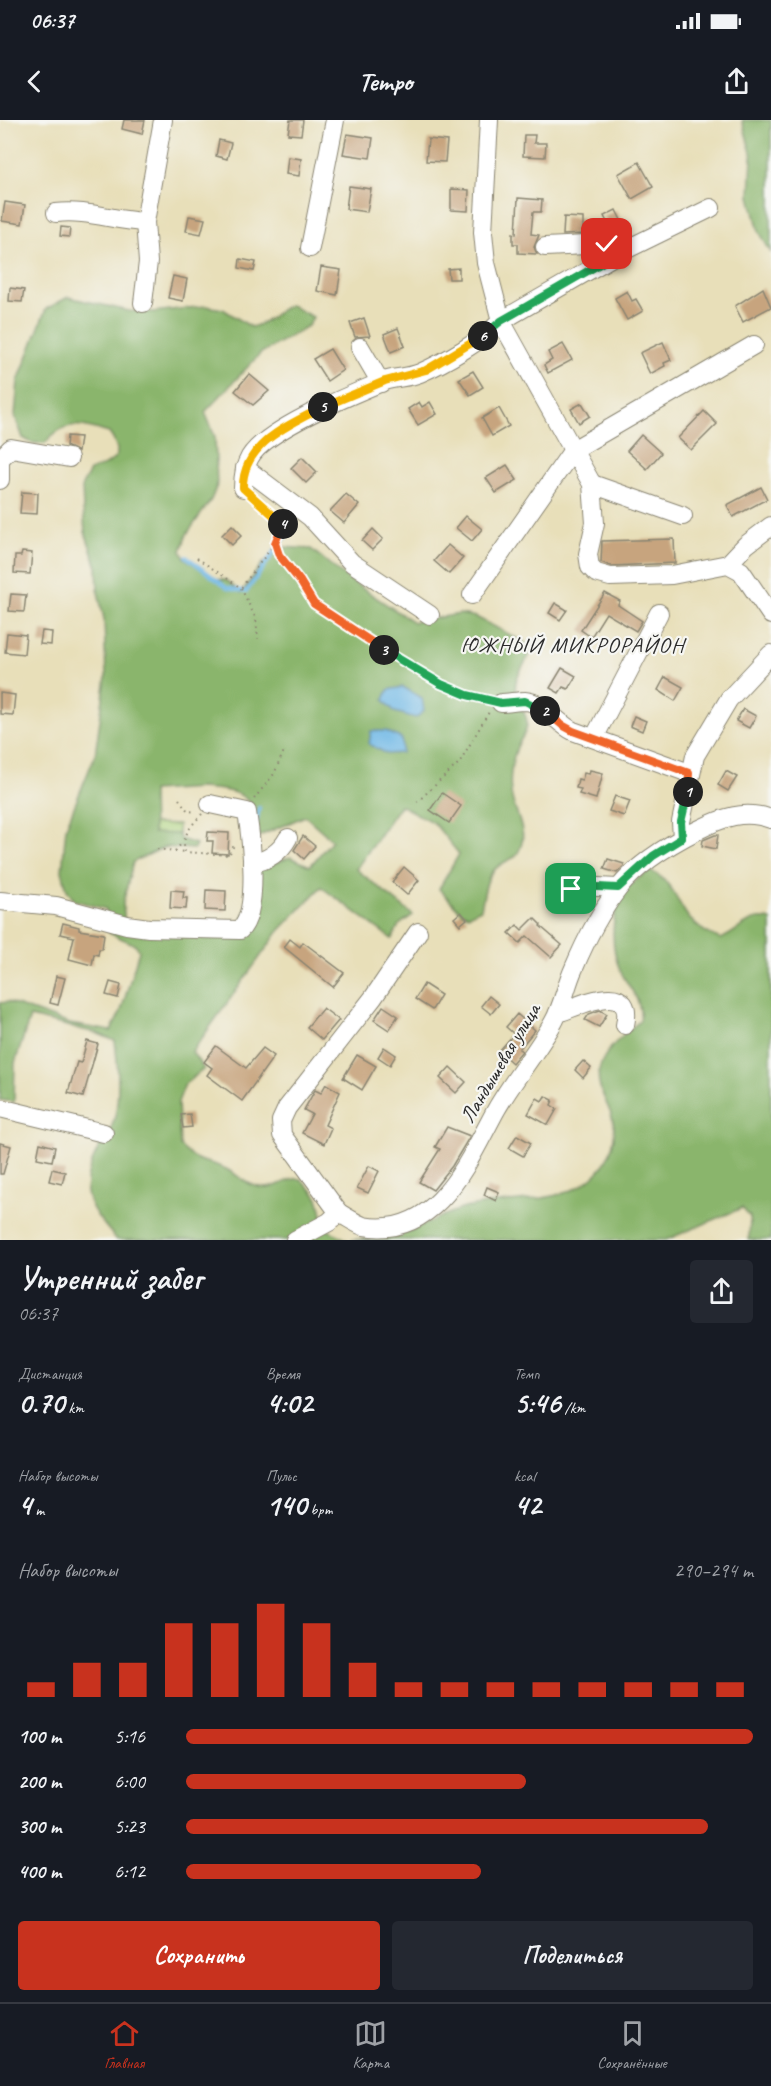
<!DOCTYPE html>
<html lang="ru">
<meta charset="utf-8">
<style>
body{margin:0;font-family:Caveat,sans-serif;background:#242831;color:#f1f3f6;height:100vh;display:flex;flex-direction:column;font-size:22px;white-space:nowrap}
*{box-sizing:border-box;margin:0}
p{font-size:20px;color:#9ea1a6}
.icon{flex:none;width:33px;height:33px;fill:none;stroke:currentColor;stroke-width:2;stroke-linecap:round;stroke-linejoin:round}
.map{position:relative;height:1120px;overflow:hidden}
.panel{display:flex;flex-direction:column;background:#171b24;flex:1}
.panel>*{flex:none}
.pin{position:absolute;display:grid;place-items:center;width:51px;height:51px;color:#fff;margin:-26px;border-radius:12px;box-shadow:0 3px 9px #0006}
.km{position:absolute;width:30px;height:30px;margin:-15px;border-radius:50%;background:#222;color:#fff;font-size:16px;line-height:30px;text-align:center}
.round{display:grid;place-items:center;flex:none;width:63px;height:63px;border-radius:6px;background:#242831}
.summary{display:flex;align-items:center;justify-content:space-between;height:102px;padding:0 18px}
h1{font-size:33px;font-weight:700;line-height:45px}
.stats{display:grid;grid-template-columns:repeat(3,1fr);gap:9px;height:102px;padding:6px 18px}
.stats div{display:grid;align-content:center}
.stats b{font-size:30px;font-weight:700}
.stats small{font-size:16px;font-weight:400}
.stats p{font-size:16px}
.chart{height:168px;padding:12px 18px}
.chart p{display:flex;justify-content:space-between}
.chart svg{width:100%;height:108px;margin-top:6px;stroke:#c8321e;stroke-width:6}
.primary-button{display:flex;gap:12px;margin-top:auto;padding:12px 18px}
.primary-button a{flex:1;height:69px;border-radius:6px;background:#c8321e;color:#fff;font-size:24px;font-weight:700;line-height:69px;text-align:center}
.primary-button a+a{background:#242831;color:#f1f3f6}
ul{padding:0 18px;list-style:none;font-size:20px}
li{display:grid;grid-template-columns:96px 72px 1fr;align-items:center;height:45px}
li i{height:15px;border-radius:8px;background:#c8321e}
.status{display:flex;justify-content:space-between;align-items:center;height:42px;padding:0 30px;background:#171b24;direction:ltr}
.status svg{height:16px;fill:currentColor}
header{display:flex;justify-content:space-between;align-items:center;height:78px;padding:0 18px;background:#171b24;font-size:27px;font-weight:700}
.tabs{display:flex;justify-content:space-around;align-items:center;height:84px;border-top:2px solid #363941;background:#171b24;font-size:16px;color:#9ea1a6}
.tabs a{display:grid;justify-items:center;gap:3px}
.tabs .active{color:#c8321e}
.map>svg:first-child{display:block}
.green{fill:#aed37d;stroke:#6c7f54;stroke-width:1.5}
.forest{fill:#8ab56c;stroke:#5a704c;stroke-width:1.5;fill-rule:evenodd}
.water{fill:#6db7e6;stroke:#4c7188;stroke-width:1.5}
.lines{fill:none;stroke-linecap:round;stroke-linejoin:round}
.stream{stroke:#6db7e6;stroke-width:4}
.building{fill:#c7a47e}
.minor-casing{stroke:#8a8572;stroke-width:20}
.path{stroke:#8a8572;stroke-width:2;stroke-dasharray:1.5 4.5;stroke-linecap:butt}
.minor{stroke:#fff;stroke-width:18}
.split-1-casing{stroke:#fff;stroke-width:12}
.split-2-casing{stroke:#fff;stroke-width:12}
.split-3-casing{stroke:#fff;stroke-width:12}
.split-4-casing{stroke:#fff;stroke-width:12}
.split-5-casing{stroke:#fff;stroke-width:12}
.split-6-casing{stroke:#fff;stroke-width:12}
.split-7-casing{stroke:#fff;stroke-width:12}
.split-1{stroke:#22a559;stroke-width:8}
.split-2{stroke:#f0652b;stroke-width:8}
.split-3{stroke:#22a559;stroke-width:8}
.split-4{stroke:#f0652b;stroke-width:8}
.split-5{stroke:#f5b400;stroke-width:8}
.split-6{stroke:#f5b400;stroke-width:8}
.split-7{stroke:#22a559;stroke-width:8}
.labels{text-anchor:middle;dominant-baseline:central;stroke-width:4.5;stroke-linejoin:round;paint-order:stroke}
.street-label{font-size:21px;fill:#2b2b2b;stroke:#f6f6f2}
.neighbourhood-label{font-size:22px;letter-spacing:1.5px;fill:#2b2b2b;stroke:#f6f6f2}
</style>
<div class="status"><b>06:37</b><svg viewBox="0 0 49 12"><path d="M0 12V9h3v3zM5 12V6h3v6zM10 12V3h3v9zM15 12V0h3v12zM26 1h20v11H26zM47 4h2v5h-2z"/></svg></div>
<header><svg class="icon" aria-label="back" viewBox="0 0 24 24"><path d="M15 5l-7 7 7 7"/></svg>Tempo<svg class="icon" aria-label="share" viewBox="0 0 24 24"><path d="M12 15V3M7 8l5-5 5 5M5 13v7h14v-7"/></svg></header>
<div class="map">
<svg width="771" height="1120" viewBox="0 0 771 1120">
<rect width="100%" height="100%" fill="#f6f6f2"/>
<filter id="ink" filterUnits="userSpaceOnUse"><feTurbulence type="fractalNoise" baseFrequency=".0167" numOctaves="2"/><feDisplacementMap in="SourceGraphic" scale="12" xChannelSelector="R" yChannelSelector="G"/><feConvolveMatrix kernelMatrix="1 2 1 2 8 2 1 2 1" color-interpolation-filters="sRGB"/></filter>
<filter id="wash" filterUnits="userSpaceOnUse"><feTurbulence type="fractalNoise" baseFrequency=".008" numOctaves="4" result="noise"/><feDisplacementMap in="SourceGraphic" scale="24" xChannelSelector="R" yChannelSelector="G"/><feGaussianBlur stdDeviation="1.35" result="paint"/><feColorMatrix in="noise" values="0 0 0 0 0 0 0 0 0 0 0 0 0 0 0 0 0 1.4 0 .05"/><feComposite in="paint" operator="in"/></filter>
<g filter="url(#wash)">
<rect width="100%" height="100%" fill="#e8dfb9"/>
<path class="green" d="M153,704L178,705V714H153Z"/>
<g class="forest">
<path d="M742,0H771V133L759,111L750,76L752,36Z"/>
<path d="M68,177L129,191L153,192L206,186L223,189L251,207C267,204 276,191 290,185L313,197L308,206L261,233L205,292L215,317L217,365L211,380L187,414L181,431L185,438L215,459L226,460L241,473L262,444L282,427L311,429L348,459L413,502L460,494L476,497L526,523L530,534C522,550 510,561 518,580C520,586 526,594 527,601C528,611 521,618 517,627C512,640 509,658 511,672C514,697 533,713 515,737C485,750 487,760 481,789L468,795L461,792L439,769L459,734L434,703L400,685L356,749L413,795L399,805L392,819L321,767L278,812L192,932L204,949L185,964L178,982L180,1026C199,1045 202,1039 224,1048C240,1055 247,1067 266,1068C278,1068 287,1057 301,1059C306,1065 317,1074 319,1081C327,1110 316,1105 348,1120H117C90,1088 75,1074 97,1031C101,1023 107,1016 111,1008C121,985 118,945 115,921L96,913L30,897L15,943L14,982L0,980V883L8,882L70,904L111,911L121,891L139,831L136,825L109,813L106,789L74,780L67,770L62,751L66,707L95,635L106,557L104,499L98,472L97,447L85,412L83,389L82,365L90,351C111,342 128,339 109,313C81,305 66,298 45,323H32L23,318L15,296L18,261L46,189ZM201,668C241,671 256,673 257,717L305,696L332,720L310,746L290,737L260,749L238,813L125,805L123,783L133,742L165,727L194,729L196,724L180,719L178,714L153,713L152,671Z"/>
<path d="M649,751C670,756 677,783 689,798C698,808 709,815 721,819C740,811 749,794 771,800V1120H749L750,1097L742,1088L666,1120H351C367,1118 386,1118 401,1114C423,1107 442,1094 465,1088C511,1076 584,1090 609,1035C635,976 552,968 640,901C643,879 628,868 620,850C610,827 610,788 627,768C632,761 642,756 649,751Z"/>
</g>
<g class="water">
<path d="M403,567L422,578L424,591L416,598L395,592L384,580L388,570Z"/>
<path d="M371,611H386L402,619V633L387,634L369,624Z"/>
</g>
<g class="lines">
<g class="stream">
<path d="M187,437L227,468L246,472L287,414L288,404"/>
<path d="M256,702L259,688"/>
</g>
</g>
<g id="blocks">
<g class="building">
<path d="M124,0H145L142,14L122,9Z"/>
<path d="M290,0H303L301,15L288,14Z"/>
<path d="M347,14L373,18L370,38L343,34Z"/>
<path d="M524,15H535L534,23H546L545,37L523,36Z"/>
<path d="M428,19L447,21L445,42L426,41Z"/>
<path d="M219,20L231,23L227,39L216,36Z"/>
<path d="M288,37L301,39L299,56L286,54Z"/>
<path d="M639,42L653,67L632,79L618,54Z"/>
<path d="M349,66L371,69L367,92L346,89Z"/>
<path d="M451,69L469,70L468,91L451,90Z"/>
<path d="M518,78L542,80L541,92H533L531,114L539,115L534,127L537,134L518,133V124H513V113L516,114Z"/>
<path d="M5,82L25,85L22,104L2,101Z"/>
<path d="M616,90L625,108L613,114L604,96Z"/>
<path d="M189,96L205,99L201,114L186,111Z"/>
<path d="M564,97L583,98V114L563,115Z"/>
<path d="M61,107L70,108L69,117L60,116Z"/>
<path d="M240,139L256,142L254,151L239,148Z"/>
<path d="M321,147L341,150L337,175L317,171Z"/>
<path d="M459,148V159H449L448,149Z"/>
<path d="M173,156L187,159L183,181L168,178Z"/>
<path d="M10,168L24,170L22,182L9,181Z"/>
<path d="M763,168L771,187L743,202L735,186Z"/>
<path d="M627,171L632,181L636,179L643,191L627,200L615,178Z"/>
<path d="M364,198L370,216L355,217L350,203Z"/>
<path d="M398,208L405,226L391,232L384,214Z"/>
<path d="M663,222L671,240L664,243L665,246L650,254L640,233Z"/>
<path d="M563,224L572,240L548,253L544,245L552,240L548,232Z"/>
<path d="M330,229L343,250L327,261L313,239Z"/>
<path d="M473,251L483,267L470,275L459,259Z"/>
<path d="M249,254L269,271L253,285L235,271Z"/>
<path d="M419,282L422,287L430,282L437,294L418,305L408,289Z"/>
<path d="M582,283L590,296L579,303L571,289Z"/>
<path d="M499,288L509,306L492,316L482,298Z"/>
<path d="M704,291L717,304L691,330L678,318Z"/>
<path d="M641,315L661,333L647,349L627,331Z"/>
<path d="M67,316L80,317L78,332L66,326Z"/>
<path d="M302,337L317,352L306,363L291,348Z"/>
<path d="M507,345L517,360L496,373L486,358Z"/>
<path d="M761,367L767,379L733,397L727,385Z"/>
<path d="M22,372L38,373L37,394L20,393Z"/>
<path d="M346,374L359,385L344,403L330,391Z"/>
<path d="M466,396L482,409L472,421L456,408Z"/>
<path d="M232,405L242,415L232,425L222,415Z"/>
<path d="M373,409L383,419L372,430L362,421Z"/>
<path d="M674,419L675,443L611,446L601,442L602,421Z"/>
<path d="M448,425L463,438L449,454L434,441Z"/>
<path d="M22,432L32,433L30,454L14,453L15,436H21Z"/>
<path d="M605,473L620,481L618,485L642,501L636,511L606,493L591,517L581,510Z"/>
<path d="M11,474L26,475L24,492L9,491Z"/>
<path d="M555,483L567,490L560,500L549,493Z"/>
<path d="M42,511L52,512L51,525L40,524Z"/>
<path d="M7,513L26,515L24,534L5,532Z"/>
<path d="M562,548L576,556L568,569L563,567L559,573L550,568Z"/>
<path d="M665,557L683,567L675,581L658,570Z"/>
<path d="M0,573L15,575L13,595L0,594Z"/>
<path d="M743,589L756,596L749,608L736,601Z"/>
<path d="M634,596L646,601L642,611L630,606Z"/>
<path d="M590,650L603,653L596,679L579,674L581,669L576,668L578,659L582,660L584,653L589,654Z"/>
<path d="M726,651L737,657L728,671L718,665Z"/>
<path d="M442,673L461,686L449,703L430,690Z"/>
<path d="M615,676L630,681L624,696L609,691Z"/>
<path d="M208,712L229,713L228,734L212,733L213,721H207Z"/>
<path d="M715,715H718L716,729L702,726L703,720Z"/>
<path d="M303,716L315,726L304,739L294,730Z"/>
<path d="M608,739L624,744V746L617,753L604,749Z"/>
<path d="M404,747L419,760L407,775L392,762Z"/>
<path d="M171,770L184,771L183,778H187L186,789L170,788Z"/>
<path d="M206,770L226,771L225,791L205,790Z"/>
<path d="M461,792L467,799L460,805L454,798Z"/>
<path d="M534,798L541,805L540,806L562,825L551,837L527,816L520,823L509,813L517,805L522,810Z"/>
<path d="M63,803L79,807V810L104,814L102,829H99L98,835L94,834L92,845L69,839L74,817L60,814Z"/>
<path d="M290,819L300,827L303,822L344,853L333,867L284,827Z"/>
<path d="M56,856L65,858L58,885L50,883Z"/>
<path d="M110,862L121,865L118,878L106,875Z"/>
<path d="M424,864L441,875L432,890L415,879Z"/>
<path d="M489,876L499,884L491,894L481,886Z"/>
<path d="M383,886L398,896L389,910L374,900Z"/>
<path d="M323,888L339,900L322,920L307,907Z"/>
<path d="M600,890L607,894L599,907L585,900L589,894Z"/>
<path d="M517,894L535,910L519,929L522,931L512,943L499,931L514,914L506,907Z"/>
<path d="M87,921L98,924L83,977L68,973L77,942L81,943Z"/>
<path d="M216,926L246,948L263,928L274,936L242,981L207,955L212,948L204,942Z"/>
<path d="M384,927L396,935L390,945L378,937Z"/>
<path d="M357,935L376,946L362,970L343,958Z"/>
<path d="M583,941L591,948L583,958L575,950Z"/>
<path d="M450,947L466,962L456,973L440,958Z"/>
<path d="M326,964L340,972L325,1005L331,1008L324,1024L302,1013L312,994L304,990L315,970L321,973Z"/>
<path d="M545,976L553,980L551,985L557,989L548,1005L528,994L537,978L542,981Z"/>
<path d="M190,994L192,1007L183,1008L181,995Z"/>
<path d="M447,1007L470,1016L452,1046L433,1070L419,1062L440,1029L435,1027Z"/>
<path d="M517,1015L531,1023L523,1036L509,1028Z"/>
<path d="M0,1023L11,1026L3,1054H0Z"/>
<path d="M40,1023L55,1027L52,1041L37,1038Z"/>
<path d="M369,1046L379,1051L368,1073L357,1068Z"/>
<path d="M52,1049L65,1052L62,1064L49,1061Z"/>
<path d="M487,1067L499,1072L496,1081L484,1075Z"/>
</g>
</g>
</g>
<g filter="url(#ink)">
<use href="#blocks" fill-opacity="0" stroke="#8a8572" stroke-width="1.5"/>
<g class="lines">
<defs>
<g id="minor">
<path d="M489,0L483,112L486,143L501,201L592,364L595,403L588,434L590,447L596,453L610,457L672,455L728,444L741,451L771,495"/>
<path d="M56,93C86,89 115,101 145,102L163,0"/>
<path d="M545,127L607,124L614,126L619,133"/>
<path d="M310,128L335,0"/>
<path d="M143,183L148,142L145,102"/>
<path d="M360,227L381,263"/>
<path d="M245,348L310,397L352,443L430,495"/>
<path d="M0,360V339L11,328L69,338"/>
<path d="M592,364L683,396"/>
<path d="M243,368C243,357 244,347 250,337C266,309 353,274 384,261C396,257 408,258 420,253C443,243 484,220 501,201L619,133L711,88"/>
<path d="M728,444L746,425L771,406"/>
<path d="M472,475L573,330L754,225"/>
<path d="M501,583C508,583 517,581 525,581C543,582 557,603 573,611L689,653"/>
<path d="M594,618L659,493"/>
<path d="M682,718L681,702L695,636L729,579L771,534"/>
<path d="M252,743C268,741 281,731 288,718"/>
<path d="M564,773L577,766L618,768"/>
<path d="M0,781L56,786L127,805L149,808L240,810C260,792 251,718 247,692L210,684"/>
<path d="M558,893C579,886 635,857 625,905"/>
<path d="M0,988L104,1013"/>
<path d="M339,1093C347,1097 355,1103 363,1106C438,1120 469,1039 496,990C513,960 536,933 553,903C563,886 566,865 574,848C585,822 601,791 618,769C638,743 670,724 698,710C722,698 744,689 771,699"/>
<path d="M339,1093L282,1015L281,1001L287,988L373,878L418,812"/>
<path d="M295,1120L329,1102L339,1093"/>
</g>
</defs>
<use href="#minor" class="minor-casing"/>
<g class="path">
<path d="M253,377L284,402L275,423L279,435L300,461L314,484L441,564L486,580"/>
<path d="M197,438L241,468L275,423"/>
<path d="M241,468L256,499L258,519"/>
<path d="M179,679L188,691L197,692"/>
<path d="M254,679L274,654L284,631"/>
<path d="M417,682L459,643L489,592"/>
<path d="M202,694C191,706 181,716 185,732L229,735L235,723"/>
<path d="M157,729L185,732"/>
<path d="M175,731L182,723"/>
</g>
<use href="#minor" class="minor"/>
</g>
</g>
<g class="lines" filter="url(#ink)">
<defs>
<path id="split-1" d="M571,769L577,766L618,768L653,736L682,718L681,702L688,672"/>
<path id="split-2" d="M545,591L562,605L573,611L689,653L688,672"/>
<path id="split-3" d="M384,530L441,564L467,575L501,583L525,581L545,591"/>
<path id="split-4" d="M283,404L275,423L279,435L300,461L314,484L384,530"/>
<path id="split-5" d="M283,404L243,368C242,324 289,305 323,287"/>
<path id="split-6" d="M323,287L385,261L426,250L483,216"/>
<path id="split-7" d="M483,216L501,201L619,133L614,126L607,124"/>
</defs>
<use href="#split-1" class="split-1-casing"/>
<use href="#split-2" class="split-2-casing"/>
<use href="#split-3" class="split-3-casing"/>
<use href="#split-4" class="split-4-casing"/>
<use href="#split-5" class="split-5-casing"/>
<use href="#split-6" class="split-6-casing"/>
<use href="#split-7" class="split-7-casing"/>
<use href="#split-1" class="split-1"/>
<use href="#split-2" class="split-2"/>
<use href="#split-3" class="split-3"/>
<use href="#split-4" class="split-4"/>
<use href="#split-5" class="split-5"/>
<use href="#split-6" class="split-6"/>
<use href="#split-7" class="split-7"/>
</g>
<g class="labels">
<g class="street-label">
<text transform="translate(500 943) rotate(-59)">Ландышевая улица</text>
</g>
<g class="neighbourhood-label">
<text x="573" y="525">ЮЖНЫЙ МИКРОРАЙОН</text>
</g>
</g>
</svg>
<div class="pin" style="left:571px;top:769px;background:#1e9e55"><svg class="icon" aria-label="arrive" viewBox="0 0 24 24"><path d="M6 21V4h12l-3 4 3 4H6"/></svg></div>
<div class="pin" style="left:607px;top:124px;background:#d93025"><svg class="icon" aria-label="check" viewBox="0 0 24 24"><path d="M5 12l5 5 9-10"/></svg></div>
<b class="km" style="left:688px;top:672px">1</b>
<b class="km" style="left:545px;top:591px">2</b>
<b class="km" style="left:384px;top:530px">3</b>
<b class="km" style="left:283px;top:404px">4</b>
<b class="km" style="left:323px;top:287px">5</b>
<b class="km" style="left:483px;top:216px">6</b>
</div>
<section class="panel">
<div class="summary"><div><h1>Утренний забег</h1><p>06:37</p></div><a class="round"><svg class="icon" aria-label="share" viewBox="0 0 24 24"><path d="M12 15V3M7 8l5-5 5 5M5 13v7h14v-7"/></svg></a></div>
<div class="stats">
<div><p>Дистанция</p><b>0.70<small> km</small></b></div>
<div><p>Время</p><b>4:02</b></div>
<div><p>Темп</p><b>5:46<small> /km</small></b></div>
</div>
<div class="stats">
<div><p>Набор высоты</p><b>4<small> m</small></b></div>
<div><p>Пульс</p><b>140<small> bpm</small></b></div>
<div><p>kcal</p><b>42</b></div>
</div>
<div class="chart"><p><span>Набор высоты</span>290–294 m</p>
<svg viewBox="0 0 160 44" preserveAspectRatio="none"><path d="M5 44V38M15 44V30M25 44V30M35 44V14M45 44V14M55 44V6M65 44V14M75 44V30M85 44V38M95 44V38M105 44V38M115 44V38M125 44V38M135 44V38M145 44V38M155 44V38"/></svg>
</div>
<ul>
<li><b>100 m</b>5:16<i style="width:100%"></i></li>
<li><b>200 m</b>6:00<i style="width:60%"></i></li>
<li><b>300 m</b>5:23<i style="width:92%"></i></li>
<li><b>400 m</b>6:12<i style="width:52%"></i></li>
</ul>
<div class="primary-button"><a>Сохранить</a><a>Поделиться</a></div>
</section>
<nav class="tabs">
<a class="active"><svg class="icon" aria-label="home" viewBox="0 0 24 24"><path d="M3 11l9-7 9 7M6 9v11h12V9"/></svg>Главная</a>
<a><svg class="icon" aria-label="map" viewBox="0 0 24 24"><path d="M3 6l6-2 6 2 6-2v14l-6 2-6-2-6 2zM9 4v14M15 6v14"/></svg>Карта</a>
<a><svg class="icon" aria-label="saved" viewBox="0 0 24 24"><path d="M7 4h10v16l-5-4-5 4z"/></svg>Сохранённые</a>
</nav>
